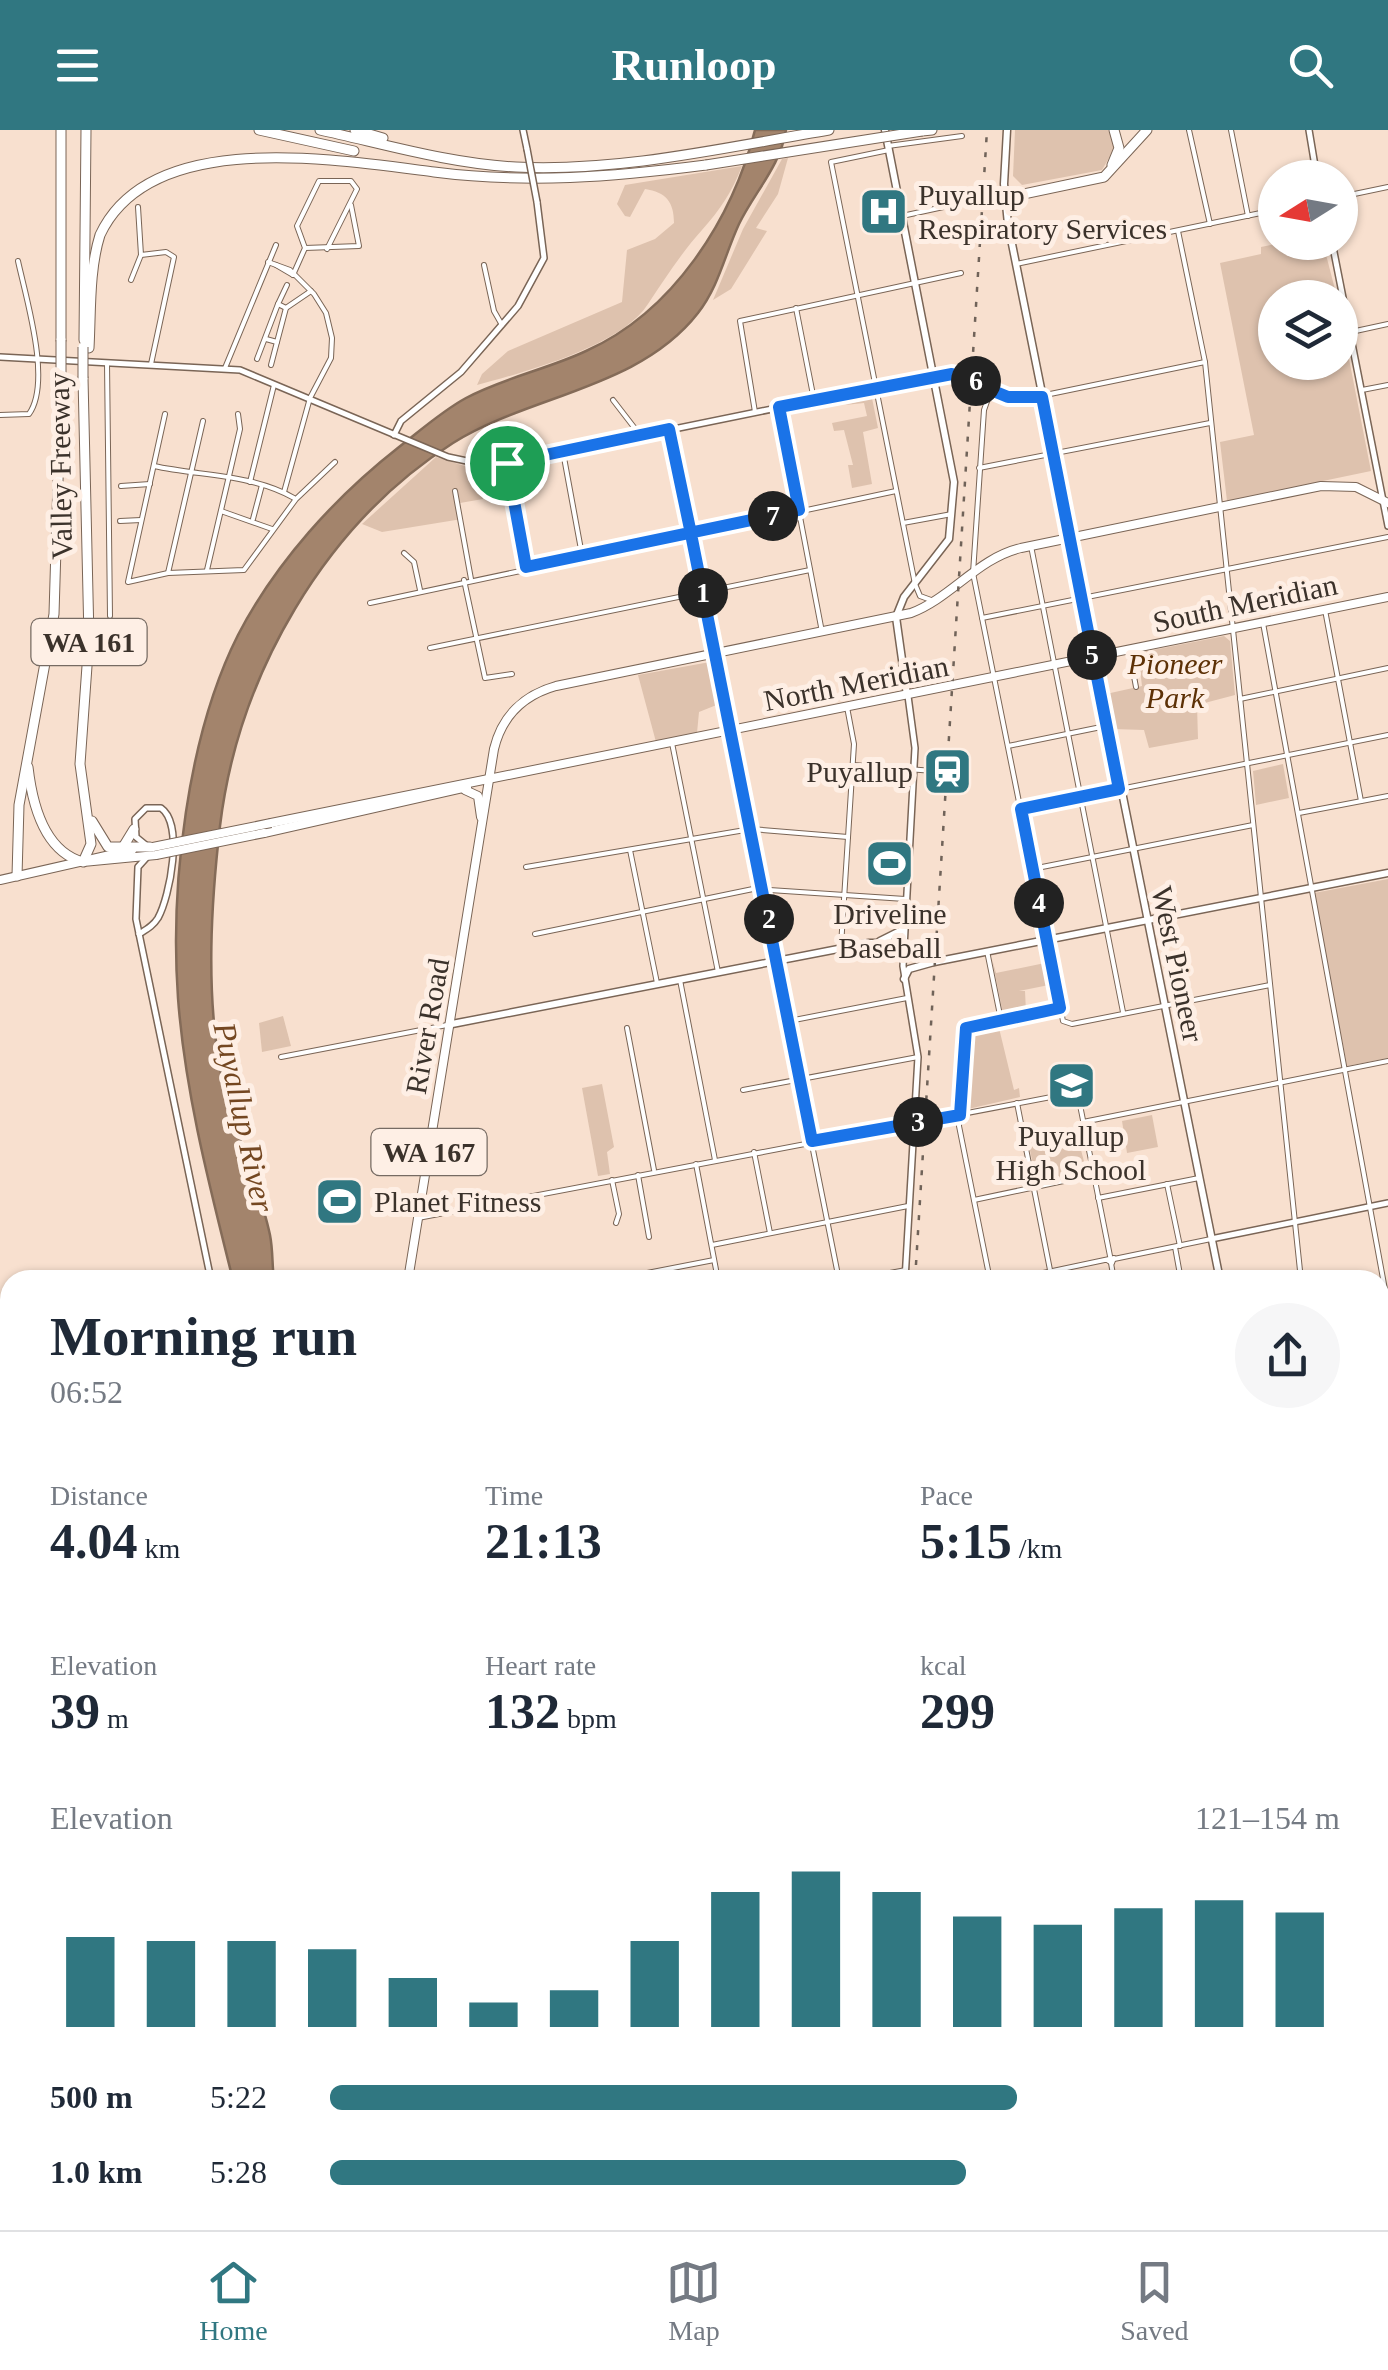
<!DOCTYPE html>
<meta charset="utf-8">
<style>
body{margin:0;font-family:Georgia,serif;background:#f6f6f7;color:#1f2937;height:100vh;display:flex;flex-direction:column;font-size:38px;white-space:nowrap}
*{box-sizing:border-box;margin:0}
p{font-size:32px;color:#747a83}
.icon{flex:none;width:55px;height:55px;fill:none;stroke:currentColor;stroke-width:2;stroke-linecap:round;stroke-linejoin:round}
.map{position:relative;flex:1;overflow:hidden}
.panel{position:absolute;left:0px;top:1140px;width:1390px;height:960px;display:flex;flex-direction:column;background:#fff;border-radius:30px 30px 0 0;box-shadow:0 2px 8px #0004}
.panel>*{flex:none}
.needle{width:65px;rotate:259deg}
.controls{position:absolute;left:1258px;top:30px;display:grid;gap:20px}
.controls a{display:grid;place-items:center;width:100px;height:100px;border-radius:50%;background:#fff;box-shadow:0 2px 8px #0004;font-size:50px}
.pin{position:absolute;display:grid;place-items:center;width:85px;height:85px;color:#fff;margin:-42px;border:5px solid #fff;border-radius:50%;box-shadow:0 2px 10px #0007}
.km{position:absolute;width:50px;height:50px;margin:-25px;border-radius:50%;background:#222;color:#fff;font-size:28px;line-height:50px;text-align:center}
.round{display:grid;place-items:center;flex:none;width:105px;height:105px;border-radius:52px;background:#f6f6f7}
.headline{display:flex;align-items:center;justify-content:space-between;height:170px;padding:0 50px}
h1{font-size:55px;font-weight:600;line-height:75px}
.metrics{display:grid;grid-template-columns:repeat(3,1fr);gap:15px;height:170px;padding:10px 50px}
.metrics div{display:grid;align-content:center}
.metrics b{font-size:50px;font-weight:600}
.metrics small{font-size:28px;font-weight:400}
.metrics p{font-size:28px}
.chart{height:280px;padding:20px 50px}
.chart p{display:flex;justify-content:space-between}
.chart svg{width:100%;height:180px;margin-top:10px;stroke:#307781;stroke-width:6}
ul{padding:0 50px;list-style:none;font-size:32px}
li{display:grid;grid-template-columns:160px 120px 1fr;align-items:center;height:75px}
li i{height:25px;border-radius:12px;background:#307781}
header{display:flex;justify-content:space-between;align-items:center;height:130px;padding:0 50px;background:#307781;color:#fff;font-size:45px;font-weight:600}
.tabs{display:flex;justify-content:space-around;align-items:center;height:140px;border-top:2px solid #e0e1e3;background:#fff;font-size:28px;color:#747a83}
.tabs a{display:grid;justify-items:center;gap:5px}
.tabs .current{color:#307781}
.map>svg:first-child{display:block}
.green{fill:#dec2ae}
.water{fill:#a3846c;stroke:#846b58;stroke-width:2.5}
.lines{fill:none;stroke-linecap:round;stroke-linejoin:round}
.river{stroke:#a3846c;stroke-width:8}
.minor-casing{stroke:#7a6556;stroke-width:6}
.tertiary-casing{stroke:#7a6556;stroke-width:8}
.secondary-casing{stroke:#7a6556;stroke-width:9}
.primary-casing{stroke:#7a6556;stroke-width:10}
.motorway-casing{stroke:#7a6556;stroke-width:11}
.minor{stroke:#fff;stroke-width:4}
.tertiary{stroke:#fff;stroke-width:5}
.secondary{stroke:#fff;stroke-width:6}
.primary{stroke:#fff;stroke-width:8}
.motorway{stroke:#fff;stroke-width:9}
.rail{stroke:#706359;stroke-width:2.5;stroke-dasharray:5 10;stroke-linecap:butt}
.tertiary-bridge-casing{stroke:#7a6556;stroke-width:8;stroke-linecap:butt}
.primary-bridge-casing{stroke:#7a6556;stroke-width:10;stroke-linecap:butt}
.motorway-bridge-casing{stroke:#7a6556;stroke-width:11;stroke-linecap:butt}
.tertiary-bridge{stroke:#fff;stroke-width:5}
.primary-bridge{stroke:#fff;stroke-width:8}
.motorway-bridge{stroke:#fff;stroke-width:9}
.route-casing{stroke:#fff;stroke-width:20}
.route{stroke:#1a73e8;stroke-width:12}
.labels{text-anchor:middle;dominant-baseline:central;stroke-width:10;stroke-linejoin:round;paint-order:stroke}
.shield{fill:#feefe5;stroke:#766b63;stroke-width:2.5}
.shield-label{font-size:28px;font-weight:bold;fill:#3b322b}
.poi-label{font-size:30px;fill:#3b322b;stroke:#feefe5;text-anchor:start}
.street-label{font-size:30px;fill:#3b322b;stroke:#feefe5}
.park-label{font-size:30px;font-style:italic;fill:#5d3106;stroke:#feefe5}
.water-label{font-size:32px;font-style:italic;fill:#744721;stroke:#feefe5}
</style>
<header><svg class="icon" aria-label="menu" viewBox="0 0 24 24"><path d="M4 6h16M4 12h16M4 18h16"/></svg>Runloop<svg class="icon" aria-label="search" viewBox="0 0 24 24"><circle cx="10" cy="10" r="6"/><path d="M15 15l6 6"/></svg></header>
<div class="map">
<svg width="1388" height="2100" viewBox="0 0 1388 2100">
<rect width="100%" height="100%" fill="#f8e0cf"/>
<g class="green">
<path d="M1015,0H1108L1116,16L1102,40L1022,55L1013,46Z"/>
<path d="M788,28L778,64L756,98L767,101L731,159L713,170L743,99L782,29Z"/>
<path d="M742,36C732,62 720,80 702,100C682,122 664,150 648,174C622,216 522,243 477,255L482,244L508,221L622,172L627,120L655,109L674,93C674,72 666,62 645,59L630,87L625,86L617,74L625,55Z"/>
<path d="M1280,113H1323L1337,167L1275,168V232H1340V183L1371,341L1227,371L1220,312L1254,305L1220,133L1261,124V117Z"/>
<path d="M872,268L878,298L863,302L872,354L852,358L848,335H853L844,300L834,301L832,293L867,286L864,273L845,275Z"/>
<path d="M436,327L471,338H501L505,351L481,356L483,369L460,373L462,389L382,402L362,394Z"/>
<path d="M1224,506L1230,511L1235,565L1197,575L1198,609L1149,618L1144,600L1113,599L1106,564L1142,556L1138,523Z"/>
<path d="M710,532L719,574L699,582L697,603L656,612L638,545Z"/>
<path d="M1283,634L1289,668L1256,675L1253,641Z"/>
<path d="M1388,749V928L1347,936L1314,763Z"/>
<path d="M992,829L996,843L1045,833L1049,855L1019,861H1025L1026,882L1003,884Z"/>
<path d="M283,886L291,916L262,922L259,893Z"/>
<path d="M1009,894L999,898L1014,960L1019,958L1020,967L968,979L971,903Z"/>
<path d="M602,954L614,1017L607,1022L610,1044L598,1046L582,958Z"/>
<path d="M1152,985L1158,1017L1127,1023L1122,991Z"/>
<path d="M1075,997L1087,1043L1037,1053L1028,1011L1073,1006Z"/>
<path d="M10,1830V2090H88L86,2100H0V1832Z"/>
<path d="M1380,2055L1388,2061V2100H1307L1303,2090H1380Z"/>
</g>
<path class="water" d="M755,0H786C780,37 755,61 739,94C725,124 719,156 698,183C639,259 529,265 453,313C324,395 238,546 220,696C211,774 206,860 220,938C230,995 258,1048 270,1105C273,1120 272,1135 274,1150H233C210,1058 185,963 178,868C170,756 187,606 238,505C276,432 335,367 399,317C421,300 442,281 466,268C503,248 548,239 586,221C673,182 732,90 755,0Z"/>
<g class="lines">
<g class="river">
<path d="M1380,2050L1388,2057"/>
<path d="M1244,2100L1253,2090"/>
</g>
<defs>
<g id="minor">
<path d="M1189,0L1210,94"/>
<path d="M1231,0L1248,86"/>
<path d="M888,16L962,6"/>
<path d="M889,20L831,32L915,454L920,466L931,470"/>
<path d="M1340,67L1388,57"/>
<path d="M138,77L141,125L166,122L174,127L151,234"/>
<path d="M902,86L948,76"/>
<path d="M1178,101L1205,232L1301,1150"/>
<path d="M305,118L359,116L351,75"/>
<path d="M268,132L290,140L314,164L326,183L332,208L331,228L310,268L284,362"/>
<path d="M1016,134L1275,80"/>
<path d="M276,135L293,145"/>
<path d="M484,135L494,181L502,195"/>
<path d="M293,145L305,118L297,96L319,51H351L357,59L327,119"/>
<path d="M131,150L141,125"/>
<path d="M286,178L278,174L287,155"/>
<path d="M796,178L814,270"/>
<path d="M1351,202L1388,194"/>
<path d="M266,209L277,212L271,235"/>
<path d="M277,212L286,178L311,161"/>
<path d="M257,229L278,174"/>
<path d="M107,233L110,486"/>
<path d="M225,238L276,115"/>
<path d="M934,246C970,239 991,268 1026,269L1205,232"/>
<path d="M991,260L984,280L973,443L1063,891L1072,894L1270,855"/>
<path d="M1362,260L1388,255"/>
<path d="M613,270L640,305"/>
<path d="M779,277L822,502"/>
<path d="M755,282L740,191L961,143"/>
<path d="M165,284L128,452L168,443L244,440L296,369L335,332"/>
<path d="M0,285L29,284C52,252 26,168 18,131"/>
<path d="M669,299L839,1150"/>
<path d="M563,322L582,425"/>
<path d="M507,334L526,437"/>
<path d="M154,336C200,346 252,344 294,368"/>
<path d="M979,338L1210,293"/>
<path d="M250,352L274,255"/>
<path d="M121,356L150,354"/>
<path d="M455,361L471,449"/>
<path d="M221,381L272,399"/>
<path d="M253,389L262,355"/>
<path d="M120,391L141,390"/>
<path d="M903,393L952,384"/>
<path d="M1031,416L1123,882"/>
<path d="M404,423L414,432L420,460"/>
<path d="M207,440L240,299L238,284"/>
<path d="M168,443L203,291"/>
<path d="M464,450L485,548L512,544"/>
<path d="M370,473L896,361"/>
<path d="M1325,480L1361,671"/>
<path d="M982,488L1388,407"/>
<path d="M1263,493L1388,1176"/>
<path d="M430,518L810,440"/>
<path d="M1129,520L1136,557"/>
<path d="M1240,569L1388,538"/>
<path d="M672,613L718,842"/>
<path d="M1008,616L1106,596"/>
<path d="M853,635L934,641"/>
<path d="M1021,679L1388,605"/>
<path d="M1299,683L1388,666"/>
<path d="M630,720L657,853"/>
<path d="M526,737L751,699L848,707"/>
<path d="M1032,739L1253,695"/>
<path d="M535,804L753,759L905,769"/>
<path d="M841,816L854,614L847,577"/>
<path d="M987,821L1001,890"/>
<path d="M680,850L715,1030"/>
<path d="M789,891L907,868"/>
<path d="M627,898L654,1040"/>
<path d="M281,927L447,895"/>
<path d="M743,960L918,927"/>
<path d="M1017,973L1052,1150"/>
<path d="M1083,992L1388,931"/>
<path d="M754,1022L770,1103"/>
<path d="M696,1034L718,1150"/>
<path d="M638,1045L649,1107"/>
<path d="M612,1050L619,1084L616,1093"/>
<path d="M1167,1054L1180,1116"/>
<path d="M1098,1068L1199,1048"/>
<path d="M974,1070L1092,1045"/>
<path d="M418,1088L1072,963L1079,970L1110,1126"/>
<path d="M712,1115L908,1076"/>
<path d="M1175,1117L1181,1150"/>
<path d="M1114,1129L1211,1109"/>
<path d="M1111,1133L1114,1150"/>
<path d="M611,1150L714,1130"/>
<path d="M852,1150L906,1140"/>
<path d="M990,1150L959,996L965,898L1060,878"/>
<path d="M1010,1150L1114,1128L1112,1133L1107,1130"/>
<path d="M1380,1233L1388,1232"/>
<path d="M1380,1310L1388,1309"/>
<path d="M1380,1385L1388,1384"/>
<path d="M1380,1597L1388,1595"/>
<path d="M0,1630L10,1635"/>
<path d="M1380,1704L1388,1702"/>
<path d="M1380,1784L1388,1782"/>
<path d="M1380,1918L1388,1917"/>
<path d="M478,2090L480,2100"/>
<path d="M999,2090L1007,2095L1024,2090"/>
<path d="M1084,2090L1104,2100"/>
<path d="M490,2100L537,2090"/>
<path d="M897,2100L899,2090"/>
<path d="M921,2100L969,2090"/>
<path d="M1062,2100L1064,2090"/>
<path d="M1152,2100L1159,2090"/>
</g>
<g id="tertiary">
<path d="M523,0L527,19"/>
<path d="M1309,0L1317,48"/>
<path d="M1332,112L1388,396"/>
<path d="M0,227L240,240L448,327L481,334L507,333L934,246"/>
<path d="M394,305L401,291L461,242L518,176L544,128L537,72"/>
<path d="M147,727L138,737L136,789L211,1150"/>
<path d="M139,804C147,799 153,796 158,788C170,766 184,694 161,678H146L135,689L136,707L147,716"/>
<path d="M1211,1109L1388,1073"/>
<path d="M905,1150L918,927L903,836L915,618L908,566"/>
<path d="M1380,1477L1388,1476"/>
<path d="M94,2100L96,2090"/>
<path d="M846,2100V2090"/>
</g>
<g id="secondary">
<path d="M885,0L954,352L949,409L904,467L896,487L907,565"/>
<path d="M1007,0L1004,54L1008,94L1220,1150"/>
<path d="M880,811L904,799"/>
<path d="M904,849L909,839L934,832L1388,743"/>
<path d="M452,894L869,813H885L934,832"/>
<path d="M1380,1950L1388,1989"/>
</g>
<g id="primary">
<path d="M465,660L478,666L481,687"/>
<path d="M271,693L1388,467"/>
<path d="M264,703L467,657"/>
<path d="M83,732L156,725"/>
<path d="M0,750L132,720"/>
<path d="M408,1150L494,619C502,586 524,565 556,556L911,483C951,468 978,428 1021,418L1321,356L1356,357L1388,373"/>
<path d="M185,2100L187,2090"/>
</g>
<g id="motorway">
<path d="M61,0V210"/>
<path d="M259,0L354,21"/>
<path d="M320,0C384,14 451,34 516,37C621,42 727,17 829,0"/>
<path d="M355,0L383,8"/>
<path d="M922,1L932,0"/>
<path d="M1112,35L1119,18L1114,0"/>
<path d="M1005,68L1104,47L1147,0"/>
<path d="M84,210L86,0"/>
<path d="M89,218C91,182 89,140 100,105C149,0 325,28 434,42C527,54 613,47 706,35"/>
<path d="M28,637C32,672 43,721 83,732L91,714L80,634L89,508L83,248"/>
<path d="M92,691L108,717H150"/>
<path d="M123,717L134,699"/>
<path d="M17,746L19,675L54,484L61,252"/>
</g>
</defs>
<use href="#minor" class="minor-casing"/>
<use href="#tertiary" class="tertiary-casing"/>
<use href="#secondary" class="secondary-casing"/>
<use href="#primary" class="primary-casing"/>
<use href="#motorway" class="motorway-casing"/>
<use href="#minor" class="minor"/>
<use href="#tertiary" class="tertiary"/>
<use href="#secondary" class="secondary"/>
<use href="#primary" class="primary"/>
<use href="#motorway" class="motorway"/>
<g class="rail">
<path d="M915,1150L987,0"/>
<path d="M856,2100V2090"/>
</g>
<defs>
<path id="tertiary-bridge" d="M527,19L537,72"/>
<g id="primary-bridge">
<path d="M153,717L271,693"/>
<path d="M156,725L264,703"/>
</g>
<g id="motorway-bridge">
<path d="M706,35L922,1"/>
<path d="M61,210V252"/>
<path d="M83,248V217"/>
</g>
</defs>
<use href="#tertiary-bridge" class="tertiary-bridge-casing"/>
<use href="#primary-bridge" class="primary-bridge-casing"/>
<use href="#motorway-bridge" class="motorway-bridge-casing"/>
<use href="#tertiary-bridge" class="tertiary-bridge"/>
<use href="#primary-bridge" class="primary-bridge"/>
<use href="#motorway-bridge" class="motorway-bridge"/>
</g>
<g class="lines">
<defs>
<path id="route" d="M507,333L669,299L690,399C729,603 773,807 812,1011L960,985L966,898L1060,878L1021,679L1119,659L1042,267H1008L952,244L779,277L799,380L526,437L507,333"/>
</defs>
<use href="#route" class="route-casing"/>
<use href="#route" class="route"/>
</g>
<defs>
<symbol id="hospital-square" viewBox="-11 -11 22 22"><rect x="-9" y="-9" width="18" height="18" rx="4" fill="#307781" stroke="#feefe5"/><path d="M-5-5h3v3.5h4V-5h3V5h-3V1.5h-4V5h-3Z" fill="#fff"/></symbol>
<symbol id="station-square" viewBox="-11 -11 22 22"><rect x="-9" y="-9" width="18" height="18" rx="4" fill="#307781" stroke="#feefe5"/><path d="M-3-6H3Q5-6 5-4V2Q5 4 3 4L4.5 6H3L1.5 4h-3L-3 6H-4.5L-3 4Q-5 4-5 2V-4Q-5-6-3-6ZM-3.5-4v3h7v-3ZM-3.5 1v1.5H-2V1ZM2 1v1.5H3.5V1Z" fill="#fff"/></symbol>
<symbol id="stadium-square" viewBox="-11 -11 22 22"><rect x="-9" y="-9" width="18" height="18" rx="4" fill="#307781" stroke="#feefe5"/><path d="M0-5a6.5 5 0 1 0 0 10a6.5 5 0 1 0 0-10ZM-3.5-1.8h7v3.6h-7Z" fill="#fff"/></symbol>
<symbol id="school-square" viewBox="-11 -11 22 22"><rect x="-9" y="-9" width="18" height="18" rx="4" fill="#307781" stroke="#feefe5"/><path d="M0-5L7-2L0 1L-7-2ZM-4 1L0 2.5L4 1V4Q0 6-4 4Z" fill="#fff"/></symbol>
</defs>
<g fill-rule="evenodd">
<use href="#hospital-square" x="856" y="54" width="55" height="55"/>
<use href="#station-square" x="920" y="614" width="55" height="55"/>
<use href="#stadium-square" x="862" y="706" width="55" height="55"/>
<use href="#school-square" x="1044" y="928" width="55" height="55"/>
<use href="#stadium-square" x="312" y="1044" width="55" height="55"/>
</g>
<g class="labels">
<g class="shield">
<rect x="31.5" y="489" width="115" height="46" rx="8"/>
<rect x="371.5" y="999" width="115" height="46" rx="8"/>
</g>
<g class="shield-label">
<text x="89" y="512">WA 161</text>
<text x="429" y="1022">WA 167</text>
</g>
<g class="poi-label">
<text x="918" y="64">Puyallup<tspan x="918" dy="34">Respiratory Services</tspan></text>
<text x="913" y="641" text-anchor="end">Puyallup</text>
<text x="890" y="783" text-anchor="middle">Driveline<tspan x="890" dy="34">Baseball</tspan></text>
<text x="1071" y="1005" text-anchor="middle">Puyallup<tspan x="1071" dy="34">High School</tspan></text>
<text x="374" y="1071">Planet Fitness</text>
</g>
<g class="street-label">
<text transform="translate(60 336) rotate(-91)">Valley Freeway</text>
<text transform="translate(1245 473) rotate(-12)">South Meridian</text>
<text transform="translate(856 553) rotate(-11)">North Meridian</text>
<text transform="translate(1178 834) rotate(78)">West Pioneer</text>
<text transform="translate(427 896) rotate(-80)">River Road</text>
</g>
<g class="park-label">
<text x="1175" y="533">Pioneer<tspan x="1175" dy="34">Park</tspan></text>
</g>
<g class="water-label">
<text transform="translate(244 987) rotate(78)">Puyallup River</text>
</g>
</g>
</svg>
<div class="controls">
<a><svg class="needle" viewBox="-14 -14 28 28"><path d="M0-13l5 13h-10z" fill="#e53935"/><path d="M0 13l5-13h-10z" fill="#747a83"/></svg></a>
<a><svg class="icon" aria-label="layers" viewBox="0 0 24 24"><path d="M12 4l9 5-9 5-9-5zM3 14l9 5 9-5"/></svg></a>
</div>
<div class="pin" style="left:507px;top:333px;background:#1e9e55"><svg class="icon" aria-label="arrive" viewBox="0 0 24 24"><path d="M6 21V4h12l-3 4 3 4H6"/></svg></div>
<b class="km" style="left:703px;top:463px">1</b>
<b class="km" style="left:769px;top:789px">2</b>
<b class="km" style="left:918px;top:992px">3</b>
<b class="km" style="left:1039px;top:773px">4</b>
<b class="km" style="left:1092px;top:525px">5</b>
<b class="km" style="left:976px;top:251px">6</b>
<b class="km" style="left:773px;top:386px">7</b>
<section class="panel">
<div class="headline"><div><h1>Morning run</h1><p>06:52</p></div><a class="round"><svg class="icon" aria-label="share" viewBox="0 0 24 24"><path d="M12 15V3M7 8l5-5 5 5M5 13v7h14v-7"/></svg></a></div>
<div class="metrics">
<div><p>Distance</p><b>4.04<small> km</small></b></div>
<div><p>Time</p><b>21:13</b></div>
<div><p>Pace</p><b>5:15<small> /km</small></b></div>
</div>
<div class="metrics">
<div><p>Elevation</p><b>39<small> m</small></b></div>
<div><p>Heart rate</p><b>132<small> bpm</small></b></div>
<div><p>kcal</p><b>299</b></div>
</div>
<div class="chart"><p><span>Elevation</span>121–154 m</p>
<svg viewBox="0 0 160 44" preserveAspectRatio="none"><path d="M5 44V22M15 44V23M25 44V23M35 44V25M45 44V32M55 44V38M65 44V35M75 44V23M85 44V11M95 44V6M105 44V11M115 44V17M125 44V19M135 44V15M145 44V13M155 44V16"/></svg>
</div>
<ul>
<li><b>500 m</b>5:22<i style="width:68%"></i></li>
<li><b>1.0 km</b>5:28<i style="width:63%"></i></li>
</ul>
</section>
</div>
<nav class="tabs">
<a class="current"><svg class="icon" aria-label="home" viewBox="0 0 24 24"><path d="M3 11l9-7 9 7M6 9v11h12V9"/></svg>Home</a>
<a><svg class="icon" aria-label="map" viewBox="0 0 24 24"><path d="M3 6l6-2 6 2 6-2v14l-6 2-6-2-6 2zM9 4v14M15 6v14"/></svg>Map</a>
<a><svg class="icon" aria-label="saved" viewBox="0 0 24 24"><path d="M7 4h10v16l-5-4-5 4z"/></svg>Saved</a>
</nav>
